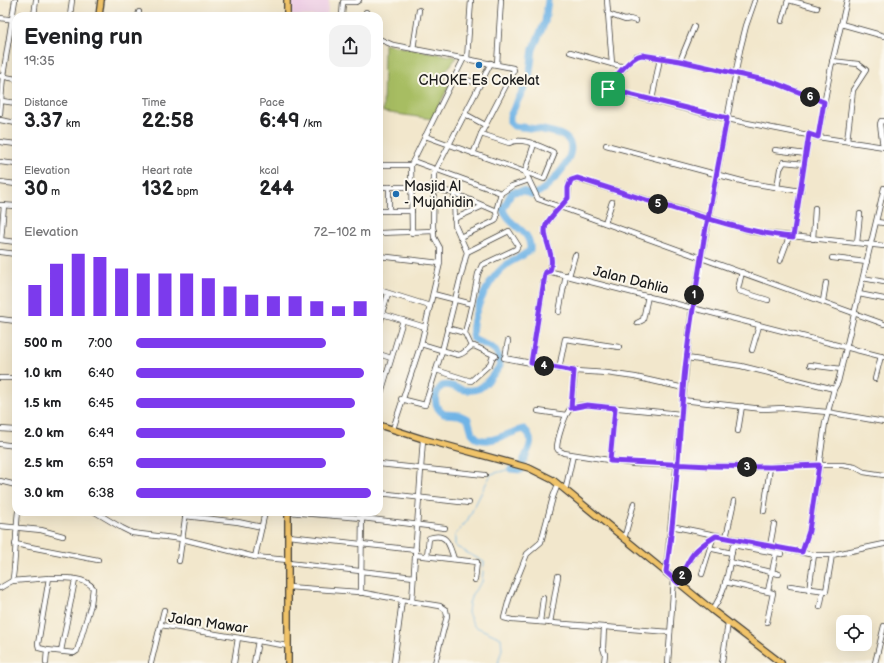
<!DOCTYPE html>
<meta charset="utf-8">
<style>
body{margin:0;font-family:"Balsamiq Sans",sans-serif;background:#f2f2f2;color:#202124;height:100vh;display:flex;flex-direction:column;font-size:15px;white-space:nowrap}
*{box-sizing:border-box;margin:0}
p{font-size:13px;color:#757577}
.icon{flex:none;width:22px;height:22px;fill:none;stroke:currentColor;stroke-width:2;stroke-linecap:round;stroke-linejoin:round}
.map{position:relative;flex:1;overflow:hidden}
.side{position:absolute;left:12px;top:12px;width:371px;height:504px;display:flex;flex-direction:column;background:#fff;border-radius:12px;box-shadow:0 4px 16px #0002}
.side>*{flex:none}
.fabs{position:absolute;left:836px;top:615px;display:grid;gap:8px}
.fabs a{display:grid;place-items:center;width:36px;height:36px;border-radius:8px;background:#fff;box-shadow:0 4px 16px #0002;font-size:20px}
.pin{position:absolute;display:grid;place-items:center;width:34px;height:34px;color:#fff;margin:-17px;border-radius:8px;box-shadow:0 2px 6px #0006}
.km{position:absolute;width:20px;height:20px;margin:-10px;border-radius:50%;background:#222;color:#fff;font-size:11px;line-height:20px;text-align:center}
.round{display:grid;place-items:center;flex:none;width:42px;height:42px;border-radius:12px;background:#f2f2f2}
.headline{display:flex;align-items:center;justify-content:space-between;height:68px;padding:0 12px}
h1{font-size:22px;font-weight:700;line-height:30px}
.figures{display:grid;grid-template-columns:repeat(3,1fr);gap:6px;height:68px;padding:4px 12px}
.figures div{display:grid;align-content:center}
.figures b{font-size:20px;font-weight:700}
.figures small{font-size:11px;font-weight:400}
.figures p{font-size:11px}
.chart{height:112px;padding:8px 12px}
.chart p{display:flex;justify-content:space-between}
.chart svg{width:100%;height:72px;margin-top:4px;stroke:#7c3aed;stroke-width:6}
ul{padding:0 12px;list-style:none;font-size:13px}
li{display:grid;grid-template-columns:64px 48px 1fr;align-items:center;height:30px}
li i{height:10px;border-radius:5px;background:#7c3aed}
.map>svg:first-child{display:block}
.built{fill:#efd0e6}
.green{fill:#a7bd62;stroke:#626c3f}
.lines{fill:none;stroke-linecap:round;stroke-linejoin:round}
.stream{stroke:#70b4e6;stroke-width:1}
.river{stroke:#70b4e6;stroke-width:7}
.minor-casing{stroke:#3c3a36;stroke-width:6}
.major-casing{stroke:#3c3a36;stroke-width:8}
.minor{stroke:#fff;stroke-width:4.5}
.major{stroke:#f0c369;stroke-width:5.5}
.route-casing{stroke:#fff;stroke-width:8}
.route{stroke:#7c3aed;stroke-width:5}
.poi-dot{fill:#1f6fb2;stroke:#fbf7ec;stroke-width:1.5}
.labels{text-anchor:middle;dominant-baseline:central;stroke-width:4;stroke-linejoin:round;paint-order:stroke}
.poi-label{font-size:14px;fill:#1c1c1c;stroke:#fbf7ec}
.street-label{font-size:14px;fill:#1c1c1c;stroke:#fbf7ec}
</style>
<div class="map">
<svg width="884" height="663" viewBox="0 0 884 663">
<rect width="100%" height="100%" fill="#fbf7ec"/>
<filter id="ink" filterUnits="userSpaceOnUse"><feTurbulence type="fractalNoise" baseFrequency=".025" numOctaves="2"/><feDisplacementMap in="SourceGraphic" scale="8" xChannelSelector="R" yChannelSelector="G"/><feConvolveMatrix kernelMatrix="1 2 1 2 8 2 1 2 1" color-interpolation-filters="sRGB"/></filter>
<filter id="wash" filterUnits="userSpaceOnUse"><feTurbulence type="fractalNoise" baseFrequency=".012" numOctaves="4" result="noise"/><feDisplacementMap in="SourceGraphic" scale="16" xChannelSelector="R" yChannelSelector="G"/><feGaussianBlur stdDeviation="0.9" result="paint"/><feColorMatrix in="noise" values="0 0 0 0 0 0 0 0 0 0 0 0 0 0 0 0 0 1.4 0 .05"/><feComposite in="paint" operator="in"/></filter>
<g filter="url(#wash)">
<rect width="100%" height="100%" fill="#f2e7cc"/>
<path class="built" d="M291,0H329L327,16H290Z"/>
<path class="green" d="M384,44L457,57L446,71L445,83L450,84L432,119L383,112Z"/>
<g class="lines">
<path class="stream" d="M498,663L502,649L501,638L474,626L468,613L469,604L472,594L482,582L484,562L455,546V535L467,521L491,474L511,469"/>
<path class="river" d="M511,469L521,470C521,456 540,443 524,429C509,432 492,444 478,439L472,433L468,419L459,415L444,414C433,407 433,394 442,386C448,384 452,386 457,388C482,396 486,383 500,366C497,341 488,350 473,338C469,316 490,275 509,263C516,258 524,256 530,250C532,229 507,226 503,209L512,192L523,191L533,195C548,190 585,151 565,137C555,130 527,128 514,126L510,122V116L529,78L533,49L545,22L548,0"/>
</g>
</g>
<g filter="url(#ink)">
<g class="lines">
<defs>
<g id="minor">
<path d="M607,0L612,64L625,67L636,56L642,55L680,61L773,82L824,102"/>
<path d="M789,0L817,8"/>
<path d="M847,0L831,67L818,137L884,147"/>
<path d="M608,14L625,20L630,19L636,21"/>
<path d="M34,16L36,0"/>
<path d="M70,16L72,0"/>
<path d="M138,16L139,12"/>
<path d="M342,16L343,2H356L359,0"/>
<path d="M366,16V12"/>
<path d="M0,18L16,20"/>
<path d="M782,21L788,0"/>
<path d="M841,24L884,36"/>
<path d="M379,39L393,45L513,68L514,70L481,134L473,154"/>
<path d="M413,49L419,10"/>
<path d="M570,52L612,64"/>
<path d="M467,59L471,0"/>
<path d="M680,61L694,27"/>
<path d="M832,61L858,64L866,70L853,90L847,141"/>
<path d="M497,64L501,0"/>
<path d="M625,67L611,83L609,90L727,119L818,137"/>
<path d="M0,76L16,79"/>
<path d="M454,78L464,58"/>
<path d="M652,100L660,58"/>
<path d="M2,101L16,103"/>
<path d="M0,114L3,76L15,0"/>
<path d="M465,114L485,125"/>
<path d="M0,120L16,123"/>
<path d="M481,134L509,143C522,136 541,147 553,152L554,155L544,179L525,172L534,144"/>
<path d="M425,136L525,172L538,199L884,324"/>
<path d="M0,142L16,144"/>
<path d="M606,145L749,183L801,191"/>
<path d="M883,147L880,124L881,121H884"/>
<path d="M775,150L806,154"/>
<path d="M413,161L501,193"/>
<path d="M0,162L16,164"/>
<path d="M379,165H411"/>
<path d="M0,182L16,184"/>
<path d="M379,187H412"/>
<path d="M389,187V211"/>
<path d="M432,188L454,193L496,211"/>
<path d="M777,188L780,169L784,162L804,164"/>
<path d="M0,205L16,206"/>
<path d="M379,211H412"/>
<path d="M454,219L483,206"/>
<path d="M877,222L884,223"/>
<path d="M605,223L612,202"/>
<path d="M379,233L434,231"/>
<path d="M412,233L411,165L413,161L454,78L481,83"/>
<path d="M460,237L495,221L497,217L496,211L501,193L512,186L529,180"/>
<path d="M793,237L809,134"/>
<path d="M813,239L815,208"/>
<path d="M0,240L16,242"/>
<path d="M1,240L4,205"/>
<path d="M857,243L860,214"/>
<path d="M0,252L16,254"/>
<path d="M379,256L440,263"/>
<path d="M832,258L867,262"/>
<path d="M780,261L789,237"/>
<path d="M550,271C556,253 541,237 546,225C551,215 561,207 568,198L569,183L573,179H577L755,232L884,246"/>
<path d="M742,272L738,289L739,291L768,300"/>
<path d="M569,276L575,255"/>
<path d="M863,278L884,282"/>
<path d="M379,290L430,306"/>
<path d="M433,294L472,304L478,274L482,265L516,249L518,245L509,231L467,252"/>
<path d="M859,294L884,299"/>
<path d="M823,301L826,283"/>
<path d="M559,312L566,275"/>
<path d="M379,313L425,327"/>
<path d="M382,313L388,294"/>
<path d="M0,319L16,321"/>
<path d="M637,323L643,320L648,296"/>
<path d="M379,325L383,314"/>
<path d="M447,328L465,333"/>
<path d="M421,344L458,355C466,354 468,346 474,346L496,356"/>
<path d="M471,346L465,333L472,303"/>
<path d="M752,350L759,326"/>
<path d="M379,354L391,358"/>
<path d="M504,358L575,371L607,373L635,377L684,388"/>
<path d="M505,358L508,341"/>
<path d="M687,358L741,366L834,389"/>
<path d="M531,363L545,274L548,271L884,357"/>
<path d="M810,365L841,369"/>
<path d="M559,369L565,339L619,347"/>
<path d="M436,370L471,381L490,364L493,356"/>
<path d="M379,373L386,375"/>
<path d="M0,378H16"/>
<path d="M875,379L881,356"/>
<path d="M381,393L403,320"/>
<path d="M401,399L425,405L442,351L467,252L455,225L454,193"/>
<path d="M682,400L763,409L784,408L827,412L884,422"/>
<path d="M571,408L575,371"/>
<path d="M538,411L566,415"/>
<path d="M681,414L587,405C582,405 575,405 571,408C565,413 557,440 557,448L558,450L564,453L634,464L770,467L791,465H842L855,467L864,472L884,475"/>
<path d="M0,429L16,430"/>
<path d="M393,429L421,344L440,263V248L434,237L433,226L434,174L491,63"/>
<path d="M738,431L742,406"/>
<path d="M0,444L16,446"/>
<path d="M610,461L615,408"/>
<path d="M379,464L485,475"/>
<path d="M0,481L16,485"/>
<path d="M558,484L553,497L541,542L527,554L509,599L504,618L512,620L670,632"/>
<path d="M566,487L573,455"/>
<path d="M379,493L469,503"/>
<path d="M764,511L770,467"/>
<path d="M95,512L122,528L132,533L182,539L255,557L288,560"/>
<path d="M288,512L362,518L445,528"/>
<path d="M185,516L238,522L262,527"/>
<path d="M0,526L41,530L63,536"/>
<path d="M671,526L814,555H832L884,544"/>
<path d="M288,536L416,550"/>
<path d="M726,538L734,501"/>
<path d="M624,539L634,503"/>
<path d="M15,544L98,560"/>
<path d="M770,546L774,524"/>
<path d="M713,549L732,553"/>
<path d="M802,552L809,531L816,489L825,423L834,389L838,382L884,188"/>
<path d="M415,555L477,562L475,580"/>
<path d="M427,556L429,538C448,532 449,545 454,559"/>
<path d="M255,557L265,512"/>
<path d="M179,561L186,512"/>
<path d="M730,562L779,574"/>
<path d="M288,563L414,577"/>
<path d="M666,572L692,307L740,50L746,26L755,0"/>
<path d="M702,574L713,538"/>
<path d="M12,581C15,577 16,524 18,512"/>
<path d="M725,582L773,593L767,622"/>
<path d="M678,583C690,558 692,550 716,536"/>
<path d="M790,586L826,591L832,555"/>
<path d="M288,587L359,592L402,600"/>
<path d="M0,588L12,581L49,578"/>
<path d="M809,590L814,555"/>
<path d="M768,591L776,553"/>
<path d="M361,593L362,512"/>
<path d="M412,601L423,439"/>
<path d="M820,607L823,592"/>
<path d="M712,610C726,592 729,568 733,545L782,554"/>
<path d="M540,622L543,598"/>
<path d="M550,623L558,576"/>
<path d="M161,625L288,646"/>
<path d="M604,627L603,648L605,654L604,663"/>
<path d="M61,651L75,580"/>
<path d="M46,663L47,650L39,648L38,644L49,578C61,578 85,576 93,588L91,604L77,651L74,653L47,650"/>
<path d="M151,663L164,610"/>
<path d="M234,663L238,638"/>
<path d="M254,663L258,641"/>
<path d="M394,663L402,600L440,606L446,610L447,616L435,663"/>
<path d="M668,663L674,579"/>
<path d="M722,663L728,623"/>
<path d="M875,663L884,626"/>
</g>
<g id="major">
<path d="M287,0V16"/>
<path d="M99,16L101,0"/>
<path d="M379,425L423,439L529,468L553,480L712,610L781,663"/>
<path d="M288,512V663"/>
</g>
</defs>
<use href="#minor" class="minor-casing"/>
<use href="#major" class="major-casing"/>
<use href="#minor" class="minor"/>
<use href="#major" class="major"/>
</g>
</g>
<g class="lines" filter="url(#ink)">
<defs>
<path id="route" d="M608,89L727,118L708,219L706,227C698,277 689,327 684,378C679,442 676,508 666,572L678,583C690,557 691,551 716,536L802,552L809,531L819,465L770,467L710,466L610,461L615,408L587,405L571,408L574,371L531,363L545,274L546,272L550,271C556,253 541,238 546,225C551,215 561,207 568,198V188L571,180L577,178C614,190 651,202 689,213C723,223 757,234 793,237L809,134L818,137L824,102L773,82L680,61L642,55C631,56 612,80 608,89"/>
</defs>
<use href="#route" class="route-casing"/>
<use href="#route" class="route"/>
</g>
<g class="poi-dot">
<circle cx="479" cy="65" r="4"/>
<circle cx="396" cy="194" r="4"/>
</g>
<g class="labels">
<g class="poi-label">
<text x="479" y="80">CHOKE Es Cokelat</text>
<text x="404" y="186" text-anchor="start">Masjid Al<tspan x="404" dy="16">- Mujahidin</tspan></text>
</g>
<g class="street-label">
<text transform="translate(631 280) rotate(14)">Jalan Dahlia</text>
<text transform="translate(208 623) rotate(8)">Jalan Mawar</text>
</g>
</g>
</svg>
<div class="fabs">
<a><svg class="icon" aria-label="locate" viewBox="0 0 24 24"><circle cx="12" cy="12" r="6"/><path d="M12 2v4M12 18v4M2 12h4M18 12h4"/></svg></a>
</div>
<div class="pin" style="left:608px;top:89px;background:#1e9e55"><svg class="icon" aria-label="arrive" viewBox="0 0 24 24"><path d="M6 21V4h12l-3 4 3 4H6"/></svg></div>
<b class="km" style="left:694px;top:295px">1</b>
<b class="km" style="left:682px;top:576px">2</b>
<b class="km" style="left:747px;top:467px">3</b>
<b class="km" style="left:544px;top:366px">4</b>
<b class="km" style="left:658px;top:204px">5</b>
<b class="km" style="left:810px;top:97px">6</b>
<section class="side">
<div class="headline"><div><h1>Evening run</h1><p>19:35</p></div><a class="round"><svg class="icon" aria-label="share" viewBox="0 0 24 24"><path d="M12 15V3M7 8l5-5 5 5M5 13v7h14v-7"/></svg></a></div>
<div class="figures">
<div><p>Distance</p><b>3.37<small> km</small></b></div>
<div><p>Time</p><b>22:58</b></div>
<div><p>Pace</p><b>6:49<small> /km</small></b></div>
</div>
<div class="figures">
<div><p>Elevation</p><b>30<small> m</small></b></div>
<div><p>Heart rate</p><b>132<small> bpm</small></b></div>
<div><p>kcal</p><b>244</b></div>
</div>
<div class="chart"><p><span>Elevation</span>72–102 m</p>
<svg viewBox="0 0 160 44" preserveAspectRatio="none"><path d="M5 44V25M15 44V12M25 44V6M35 44V8M45 44V15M55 44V18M65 44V18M75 44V18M85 44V21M95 44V26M105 44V31M115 44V32M125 44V32M135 44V35M145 44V38M155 44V35"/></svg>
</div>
<ul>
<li><b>500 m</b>7:00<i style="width:81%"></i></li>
<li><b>1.0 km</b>6:40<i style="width:97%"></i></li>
<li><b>1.5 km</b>6:45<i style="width:93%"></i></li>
<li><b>2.0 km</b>6:49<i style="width:89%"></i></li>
<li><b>2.5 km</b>6:59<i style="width:81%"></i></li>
<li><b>3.0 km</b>6:38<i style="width:100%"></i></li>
</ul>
</section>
</div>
